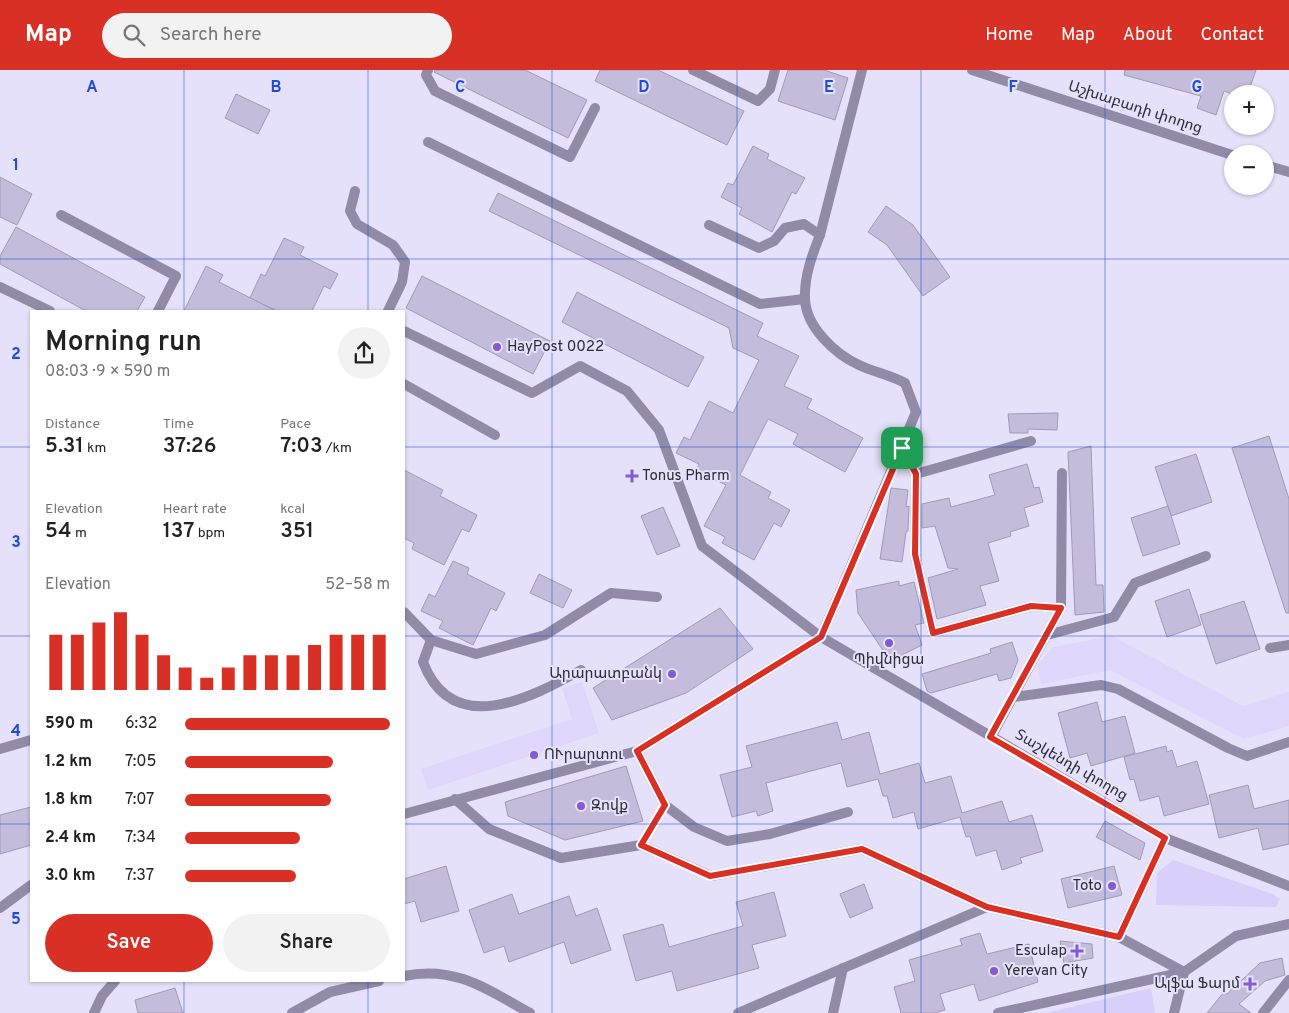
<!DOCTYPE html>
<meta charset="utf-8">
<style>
body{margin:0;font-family:Overpass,"Noto Sans Armenian",sans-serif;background:#f2f2f2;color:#222;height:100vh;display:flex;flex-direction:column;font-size:19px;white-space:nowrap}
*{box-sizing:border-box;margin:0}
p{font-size:16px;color:#767676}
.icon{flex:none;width:28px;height:28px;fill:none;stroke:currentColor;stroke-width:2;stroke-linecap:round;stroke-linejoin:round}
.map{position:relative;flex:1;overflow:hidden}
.sheet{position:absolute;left:30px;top:240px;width:375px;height:672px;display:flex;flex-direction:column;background:#fff;border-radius:0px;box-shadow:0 1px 4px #0004}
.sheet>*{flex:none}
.buttons{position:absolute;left:1224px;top:15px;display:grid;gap:10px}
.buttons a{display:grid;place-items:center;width:50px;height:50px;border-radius:50%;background:#fff;box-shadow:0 1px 4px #0004;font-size:25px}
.pin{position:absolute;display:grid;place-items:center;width:42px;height:42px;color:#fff;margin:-21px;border-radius:10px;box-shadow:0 2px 8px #0006}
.round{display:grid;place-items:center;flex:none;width:52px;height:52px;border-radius:26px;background:#f2f2f2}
.head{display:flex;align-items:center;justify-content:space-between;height:85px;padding:0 15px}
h1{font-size:28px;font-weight:600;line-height:38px}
.figures{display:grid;grid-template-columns:repeat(3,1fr);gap:8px;height:85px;padding:5px 15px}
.figures div{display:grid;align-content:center}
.figures b{font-size:21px;font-weight:600}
.figures small{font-size:14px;font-weight:400}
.figures p{font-size:14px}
.chart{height:140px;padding:10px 15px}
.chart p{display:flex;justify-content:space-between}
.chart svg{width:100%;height:90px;margin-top:5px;stroke:#d93025;stroke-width:6}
.primary-button{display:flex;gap:10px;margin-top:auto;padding:10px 15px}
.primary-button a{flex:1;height:58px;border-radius:30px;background:#d93025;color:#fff;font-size:20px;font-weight:600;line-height:58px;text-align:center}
.primary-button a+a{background:#f2f2f2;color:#222}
ul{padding:0 15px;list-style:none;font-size:16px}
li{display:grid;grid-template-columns:80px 60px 1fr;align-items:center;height:38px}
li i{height:12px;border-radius:6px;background:#d93025}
header{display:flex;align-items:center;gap:30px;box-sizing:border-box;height:70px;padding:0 25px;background:#d93025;color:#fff}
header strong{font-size:24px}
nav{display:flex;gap:28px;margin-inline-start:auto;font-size:18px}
.search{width:350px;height:45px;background:#f2f2f2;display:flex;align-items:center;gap:12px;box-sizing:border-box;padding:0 18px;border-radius:28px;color:#767676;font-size:19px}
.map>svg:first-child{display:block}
.built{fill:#ded6fb}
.green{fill:#d8cffb}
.building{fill:#c3bcda;stroke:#a09ab7}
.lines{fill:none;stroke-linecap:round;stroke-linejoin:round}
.path{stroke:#928fa1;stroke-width:3;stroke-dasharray:5 2.5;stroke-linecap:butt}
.service{stroke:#918ba8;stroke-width:10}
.minor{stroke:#918ba8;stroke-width:10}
.tertiary{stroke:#918ba8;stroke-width:10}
.route-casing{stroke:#fff;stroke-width:10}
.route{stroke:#d93025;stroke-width:6}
.grid{fill:none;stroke:#1d4ed8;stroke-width:1;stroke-opacity:0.55}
.poi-dot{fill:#825ad4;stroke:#e6e1fa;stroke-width:2}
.labels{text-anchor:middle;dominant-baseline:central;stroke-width:4;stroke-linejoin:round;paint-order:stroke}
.street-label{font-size:15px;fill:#2d2b36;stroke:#e6e1fa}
.poi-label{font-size:15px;fill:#2d2b36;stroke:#e6e1fa;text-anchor:start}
.grid-label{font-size:16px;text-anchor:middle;font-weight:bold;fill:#1d4ed8;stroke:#e6e1fa;stroke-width:4;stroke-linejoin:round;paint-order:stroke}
</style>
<header>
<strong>Map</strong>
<div class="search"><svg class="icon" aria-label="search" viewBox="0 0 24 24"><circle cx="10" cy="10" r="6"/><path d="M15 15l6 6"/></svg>Search here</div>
<nav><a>Home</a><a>Map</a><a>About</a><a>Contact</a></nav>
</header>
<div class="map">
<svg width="1289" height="943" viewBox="0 0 1289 943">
<rect width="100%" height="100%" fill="#e6e1fa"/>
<g class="built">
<path d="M1112,566L1243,636L1289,622V656L1244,669L1110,600L1041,614L1038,595L1053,577Z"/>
<path d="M582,612L599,663L428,720L421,699L572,649L562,618Z"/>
</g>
<g class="green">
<path d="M1173,790L1273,824L1280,829L1276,837L1156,835L1157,803Z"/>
<path d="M1151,918L1155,943H1046Z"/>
</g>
<g class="building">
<path d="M435,0H525L587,30L568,68L434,2Z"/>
<path d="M600,0H658L744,41L727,75L595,11Z"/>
<path d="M788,0H824L848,8L835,50L778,31Z"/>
<path d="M1125,0H1256L1248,23L1232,24L1224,21L1216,45L1197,38L1201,26L1124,5Z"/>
<path d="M236,24L270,40L258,64L225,48Z"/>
<path d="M753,76L769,84L767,89L805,108L796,124L792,122L772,162L739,144L742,138L721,127L728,113L733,115Z"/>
<path d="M0,107L32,124L17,155L0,147Z"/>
<path d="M498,123L763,253L757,266L799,286L784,316L812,329L807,338L863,368L845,402L793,374L798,364L768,349L740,405L771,422L768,428L790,440L781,457L774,453L754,490L722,473L725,467L704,456L726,415L696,400L699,394L676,383L684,367L690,370L709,331L733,343L759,290L733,278L729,258L489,141Z"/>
<path d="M886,136L913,155L950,207L923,226L887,175L868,162Z"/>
<path d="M16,157L145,227L137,241H86L0,194V186Z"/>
<path d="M284,168L304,177L300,185L338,204L330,219L324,216L312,241H277L250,228L261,204L265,206Z"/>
<path d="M206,196L223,205L219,212L276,241H184Z"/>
<path d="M422,206L550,271L533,304L406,238Z"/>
<path d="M577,222L704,287L688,317L562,252Z"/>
<path d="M1058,343L1057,360L1028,359V363H1010L1008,344Z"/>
<path d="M1269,366L1289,429V543H1286L1232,378Z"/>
<path d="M1091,376L1096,515H1103L1104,542L1075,545L1068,382Z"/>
<path d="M1196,384L1212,432L1171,446L1155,397Z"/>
<path d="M1027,394L1034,418L1039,417L1043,432L1024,438L1029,456L1010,462L1011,466L988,473L999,511L980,516L986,535L937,549L928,508L958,499L948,498L935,456L922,458V434L949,428L951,437L995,425L989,405Z"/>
<path d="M404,400L443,420L440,426L477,445L469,462L462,459L444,495L412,479L414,473L404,468Z"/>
<path d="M891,418L908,420L906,437L909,436L908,461L906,462L902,492L880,489Z"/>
<path d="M1168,436L1180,474L1143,486L1131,448Z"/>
<path d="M663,437L680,476L657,485L641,446Z"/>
<path d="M453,491L469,498L467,504L505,523L496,541L491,538L473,575L439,558L443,551L421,541L429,524L435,527Z"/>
<path d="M539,504L572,520L563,538L530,523Z"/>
<path d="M899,511V516L914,512L924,553L915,555L922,575L890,591L858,543L856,520Z"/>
<path d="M1189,519L1201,555L1167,567L1155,531Z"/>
<path d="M1244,531L1260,579L1216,594L1200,545Z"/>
<path d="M720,538L753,579L686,623L612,650L593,618Z"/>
<path d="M1012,572L1018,590L1011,608L999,611L997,604L931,623L927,621L922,604L991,583L990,579Z"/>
<path d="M1097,632L1102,652L1125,646L1135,683L1091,696L1087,683L1070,688L1058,643Z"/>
<path d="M837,652L842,670L869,662L880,704L919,693L925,713L951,706L962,743L1002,731L1009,752L1032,745L1043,781L1020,788L1022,793L1002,800L996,780L976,786L970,766L966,767L960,747L918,759L914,742L893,748L887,726H883L878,709L847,717L841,693L766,713L773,741L758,746L756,741L732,747L720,705L752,697L746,676Z"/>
<path d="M1166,676L1167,682L1172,680L1177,697L1197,691L1209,734L1164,746L1159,726L1140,731L1134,709L1130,710L1124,687Z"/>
<path d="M626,696L643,751L565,770L508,746L505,732Z"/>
<path d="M1248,715L1254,739L1289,730V774L1263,780L1258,758L1219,768L1209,725Z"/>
<path d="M31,737V775L0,784V745Z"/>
<path d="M1105,751L1145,773L1140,790L1096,767Z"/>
<path d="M446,796L459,841L421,852L415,831L404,834V809Z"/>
<path d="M1114,796L1122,825L1068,838L1061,809Z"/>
<path d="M864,814L873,838L850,848L840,824Z"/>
<path d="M774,822L786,866L752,875L759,898L677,921L672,901L636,911L623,865L663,854L669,877L743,856L736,832Z"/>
<path d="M512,824L519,844L569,826L576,846L597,838L611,880L571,894L564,872L509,892L504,876L484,883L469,840Z"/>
<path d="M980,863L987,884L1029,874L1038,912L979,931L974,914L940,924L945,940L935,943H901L894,917L915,911L909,890L962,875L960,869Z"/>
<path d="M1060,871L1092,874L1093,888L1064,893Z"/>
<path d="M1282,888L1285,905L1265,911L1239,934L1251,943H1207L1224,922L1227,924L1260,893Z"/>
<path d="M175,918L183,943H138L135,930Z"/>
</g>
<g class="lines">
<path class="path" d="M648,763L657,747"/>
<g class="service">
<path d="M428,0L426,5L435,21L570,87L595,38"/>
<path d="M693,0L758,31L770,19L775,0"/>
<path d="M355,121L350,141L357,154L393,175L405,192L402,212L388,241"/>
<path d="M61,145L176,206L158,241"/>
<path d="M709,155L759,178L774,171L785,158L804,154L820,165"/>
<path d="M404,314L495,365"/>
<path d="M902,378L916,404L915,484L933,563L1031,536L1061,538"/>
<path d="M916,404L1031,371"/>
<path d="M404,542L431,570L476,584L545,565L611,523L657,527"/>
<path d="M1047,565L1114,547L1135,513L1206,486"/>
<path d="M431,570L423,592C452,669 531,628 581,600"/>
<path d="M1270,578L1289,575"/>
<path d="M1014,627L1101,615L1118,619L1228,678L1247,686L1289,672"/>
<path d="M991,667L1061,538L1062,403"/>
<path d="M637,681L665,735L694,757L727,771L770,764L848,742"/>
<path d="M455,729L489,759L561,788L641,775L711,806L862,779L987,837"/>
<path d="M0,838L31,815"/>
<path d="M833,943L843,898"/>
<path d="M998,943L1184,902"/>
<path d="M1263,943L1289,910"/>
</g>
<g class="minor">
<path d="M428,72L760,234L805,229"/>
<path d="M0,217L50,241"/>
<path d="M404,261L532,323L580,296L627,321L659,360L702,476L821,567L1165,768L1289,816"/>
<path d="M821,567L916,342L905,313C890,305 874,302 859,295C835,284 806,257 805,229C804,207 812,185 820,165L862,0"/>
<path d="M0,679L31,670"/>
<path d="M404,744L637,681L821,567"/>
<path d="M1119,867L1165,768"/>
<path d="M404,906C456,895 488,920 530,943"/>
<path d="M94,943L102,926L115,911"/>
<path d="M292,943L330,922L379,911"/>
<path d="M738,943L987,837L1119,867L1184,902"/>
<path d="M1174,943L1184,902L1236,866L1289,854"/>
</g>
<g class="tertiary">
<path d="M972,0L1232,85"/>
<path d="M1265,95L1289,102"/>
</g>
</g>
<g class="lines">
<defs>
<path id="route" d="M902,378L916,404L915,484L933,563L1031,536L1061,538L990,667L1165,768L1119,867L987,837L862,779L710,806L641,775L665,735L637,681L821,567Z"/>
</defs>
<use href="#route" class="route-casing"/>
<use href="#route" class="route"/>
</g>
<path class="grid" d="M184,0V241M368,0V241M552,0V943M737,0V943M921,0V943M1105,0V943M0,189H1289M0,377H31M404,377H1289M0,566H31M404,566H1289M0,754H31M404,754H1289M184,911V943M368,911V943"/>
<g class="poi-dot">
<circle cx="497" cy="277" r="5"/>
<path d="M629.5 398.5h5v5h5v5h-5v5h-5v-5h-5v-5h5z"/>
<circle cx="889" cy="573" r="5"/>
<circle cx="672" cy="604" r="5"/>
<circle cx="534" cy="685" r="5"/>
<circle cx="581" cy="736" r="5"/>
<circle cx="1112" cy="816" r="5"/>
<path d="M1074.5 873.5h5v5h5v5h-5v5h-5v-5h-5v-5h5z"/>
<circle cx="994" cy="901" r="5"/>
<path d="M1247.5 906.5h5v5h5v5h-5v5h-5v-5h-5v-5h5z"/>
</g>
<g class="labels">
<g class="street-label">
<text transform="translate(1135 38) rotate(18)">Աշխաբադի փողոց</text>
<text transform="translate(1071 696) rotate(30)">Տաշկենդի փողոց</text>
</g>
<g class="poi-label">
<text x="507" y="277">HayPost 0022</text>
<text x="642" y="406">Tonus Pharm</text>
<text x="889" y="590" text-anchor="middle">Պիվնիցա</text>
<text x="662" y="604" text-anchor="end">Արարատբանկ</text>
<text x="544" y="685">ՈՒրարտու</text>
<text x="591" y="736">Զովք</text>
<text x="1102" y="816" text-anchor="end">Toto</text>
<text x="1067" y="881" text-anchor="end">Esculap</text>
<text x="1004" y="901">Yerevan City</text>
<text x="1240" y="914" text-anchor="end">Ալֆա Ֆարմ</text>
</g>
</g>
<g class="grid-label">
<text x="92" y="22">A</text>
<text x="276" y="22">B</text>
<text x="460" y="22">C</text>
<text x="644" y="22">D</text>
<text x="829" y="22">E</text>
<text x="1013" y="22">F</text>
<text x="1197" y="22">G</text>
<text x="16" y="100">1</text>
<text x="16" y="289">2</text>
<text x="16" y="477">3</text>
<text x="16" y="666">4</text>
<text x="16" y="854">5</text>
</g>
</svg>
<div class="buttons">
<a>+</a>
<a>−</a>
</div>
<div class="pin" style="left:902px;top:378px;background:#1e9e55"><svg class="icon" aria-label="arrive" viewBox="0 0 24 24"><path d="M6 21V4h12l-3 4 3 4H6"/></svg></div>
<section class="sheet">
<div class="head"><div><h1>Morning run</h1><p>08:03 · 9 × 590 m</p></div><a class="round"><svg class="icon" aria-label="share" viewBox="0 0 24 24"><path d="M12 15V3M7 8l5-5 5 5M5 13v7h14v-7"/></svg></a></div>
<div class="figures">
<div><p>Distance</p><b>5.31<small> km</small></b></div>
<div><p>Time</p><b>37:26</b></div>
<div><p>Pace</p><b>7:03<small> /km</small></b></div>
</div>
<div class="figures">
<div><p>Elevation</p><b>54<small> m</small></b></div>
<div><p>Heart rate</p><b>137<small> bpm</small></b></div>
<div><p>kcal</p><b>351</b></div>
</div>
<div class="chart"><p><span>Elevation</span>52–58 m</p>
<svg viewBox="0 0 160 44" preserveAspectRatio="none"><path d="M5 44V17M15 44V17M25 44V11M35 44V6M45 44V17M55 44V27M65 44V33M75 44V38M85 44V33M95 44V27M105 44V27M115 44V27M125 44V22M135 44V17M145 44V17M155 44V17"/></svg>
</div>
<ul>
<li><b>590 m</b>6:32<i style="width:100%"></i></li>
<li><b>1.2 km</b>7:05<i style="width:72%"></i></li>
<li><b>1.8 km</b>7:07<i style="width:71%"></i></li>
<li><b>2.4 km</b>7:34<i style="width:56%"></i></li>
<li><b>3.0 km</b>7:37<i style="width:54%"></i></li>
</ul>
<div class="primary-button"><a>Save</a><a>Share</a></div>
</section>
</div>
